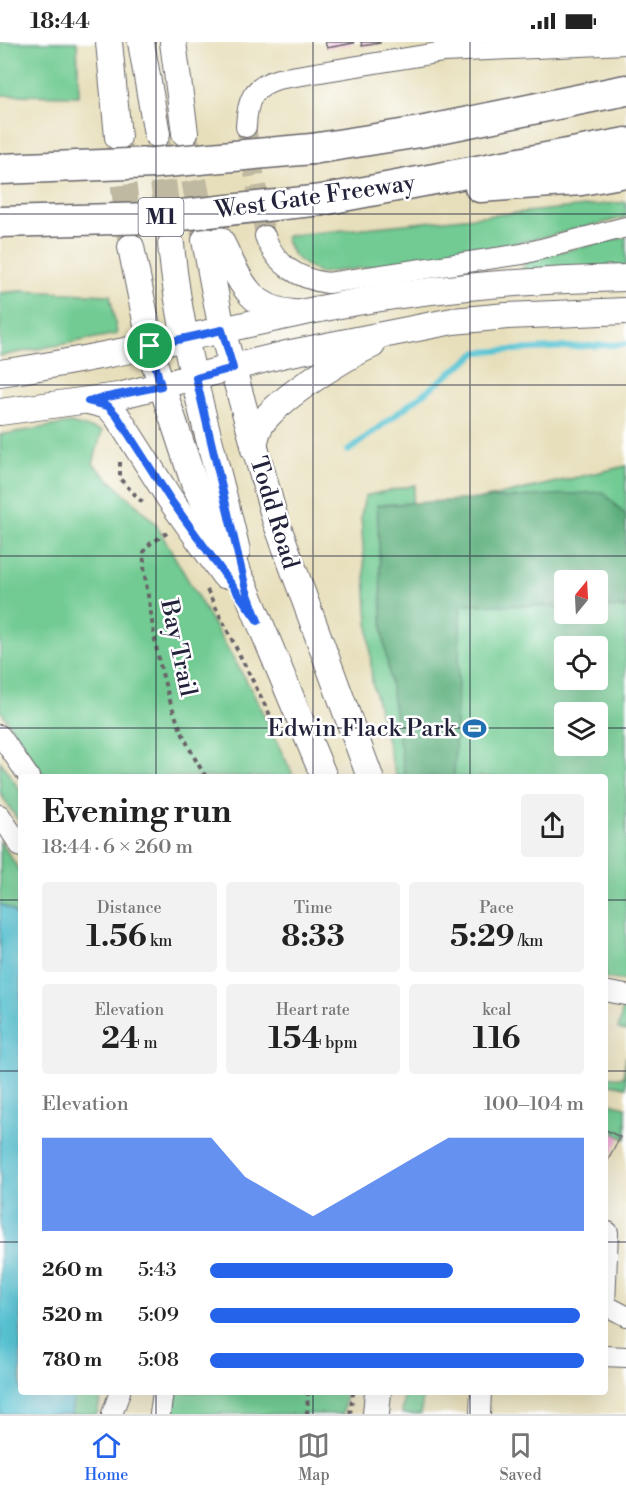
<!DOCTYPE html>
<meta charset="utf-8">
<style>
body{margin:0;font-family:"Libre Bodoni",serif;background:#f2f2f2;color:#222;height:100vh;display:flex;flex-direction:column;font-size:22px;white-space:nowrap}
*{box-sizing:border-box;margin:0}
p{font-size:20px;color:#767676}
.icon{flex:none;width:33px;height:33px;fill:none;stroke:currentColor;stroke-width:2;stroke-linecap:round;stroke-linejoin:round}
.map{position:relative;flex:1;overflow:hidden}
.panel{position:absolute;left:18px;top:732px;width:590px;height:621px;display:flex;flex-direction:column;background:#fff;border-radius:6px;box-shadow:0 6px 24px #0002}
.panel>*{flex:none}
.needle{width:39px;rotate:18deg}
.fabs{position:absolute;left:554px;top:528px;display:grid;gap:12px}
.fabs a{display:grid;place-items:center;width:54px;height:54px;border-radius:6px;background:#fff;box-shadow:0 6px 24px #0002;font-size:30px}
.pin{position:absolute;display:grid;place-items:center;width:51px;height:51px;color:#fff;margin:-26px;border:3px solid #fff;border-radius:50%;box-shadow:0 2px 6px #0007}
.round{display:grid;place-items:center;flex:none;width:63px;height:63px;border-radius:6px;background:#f2f2f2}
.head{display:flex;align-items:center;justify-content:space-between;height:102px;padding:0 24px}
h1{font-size:33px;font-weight:700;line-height:45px}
.stats{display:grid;grid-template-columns:repeat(3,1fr);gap:9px;height:102px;padding:6px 24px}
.stats div{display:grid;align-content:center;border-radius:6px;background:#f2f2f2;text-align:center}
.stats b{font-size:30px;font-weight:700}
.stats small{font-size:16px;font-weight:400}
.stats p{font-size:16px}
.chart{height:168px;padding:12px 24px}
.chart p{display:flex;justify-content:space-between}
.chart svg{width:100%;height:108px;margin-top:6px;fill:#2563eb;opacity:.7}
ul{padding:0 24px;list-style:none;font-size:20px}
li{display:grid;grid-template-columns:96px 72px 1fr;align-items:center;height:45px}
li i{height:15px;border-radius:8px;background:#2563eb}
.status{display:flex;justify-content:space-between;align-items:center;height:42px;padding:0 30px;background:#fff;direction:ltr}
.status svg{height:16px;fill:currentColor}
.tabs{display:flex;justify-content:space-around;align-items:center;height:84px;border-top:2px solid #e0e0e0;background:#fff;font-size:16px;color:#767676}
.tabs a{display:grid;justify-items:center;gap:3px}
.tabs .on{color:#2563eb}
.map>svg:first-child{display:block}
.green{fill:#71cb92;stroke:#4a7666;stroke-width:1.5;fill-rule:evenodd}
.forest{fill:#5caf7c;stroke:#3f685c;stroke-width:1.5}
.water{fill:#59c4d4;stroke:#3e7388;stroke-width:1.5}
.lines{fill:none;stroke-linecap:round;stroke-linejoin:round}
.stream{stroke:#59c4d4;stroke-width:6}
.building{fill:#eea4d4}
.minor-tunnel{stroke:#c0b9a1;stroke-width:20;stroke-dasharray:20 10;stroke-linecap:butt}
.major-tunnel{stroke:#c0b9a1;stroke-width:26;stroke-dasharray:26 13;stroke-linecap:butt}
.minor-casing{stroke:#676468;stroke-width:22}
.major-casing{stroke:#676468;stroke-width:28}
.highway-casing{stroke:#676468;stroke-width:33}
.path{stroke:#676468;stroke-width:4;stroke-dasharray:4.5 4.5;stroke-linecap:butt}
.minor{stroke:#fff;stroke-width:20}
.major{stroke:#fff;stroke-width:26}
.highway{stroke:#fff;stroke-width:30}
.highway-bridge-casing{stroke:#676468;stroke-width:33;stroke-linecap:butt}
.highway-bridge{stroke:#fff;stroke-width:30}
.route-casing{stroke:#fff;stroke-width:12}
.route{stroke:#2563eb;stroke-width:8}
.grid{fill:none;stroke:#22223b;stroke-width:1.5;stroke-opacity:0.55}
.labels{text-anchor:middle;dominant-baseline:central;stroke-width:5;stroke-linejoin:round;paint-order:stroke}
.shield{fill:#fff;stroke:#646476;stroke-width:1.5}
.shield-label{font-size:22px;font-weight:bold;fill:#22223b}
.street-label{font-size:24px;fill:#22223b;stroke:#fff}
.poi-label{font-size:24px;fill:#22223b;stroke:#fff;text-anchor:end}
</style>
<div class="status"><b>18:44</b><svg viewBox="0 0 49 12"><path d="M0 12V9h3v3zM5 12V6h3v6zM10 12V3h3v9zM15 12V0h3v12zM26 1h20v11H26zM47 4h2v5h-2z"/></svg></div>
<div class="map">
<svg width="626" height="1372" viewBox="0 0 626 1372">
<rect width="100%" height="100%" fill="#fff"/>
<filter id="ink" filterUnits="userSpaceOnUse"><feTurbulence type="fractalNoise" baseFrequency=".0167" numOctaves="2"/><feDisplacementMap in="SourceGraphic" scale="12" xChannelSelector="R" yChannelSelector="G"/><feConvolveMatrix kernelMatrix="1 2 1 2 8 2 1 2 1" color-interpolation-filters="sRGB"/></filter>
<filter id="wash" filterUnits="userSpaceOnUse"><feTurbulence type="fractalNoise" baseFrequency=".008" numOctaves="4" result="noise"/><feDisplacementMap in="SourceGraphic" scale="24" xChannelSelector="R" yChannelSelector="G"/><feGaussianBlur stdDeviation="1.35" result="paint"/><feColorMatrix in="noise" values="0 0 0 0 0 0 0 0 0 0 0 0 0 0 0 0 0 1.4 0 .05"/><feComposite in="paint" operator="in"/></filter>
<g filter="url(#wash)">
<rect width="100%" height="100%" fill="#e7dfbb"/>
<g class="green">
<path d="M0,0H77L79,54L0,53Z"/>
<path d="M626,160V175C525,202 424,220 320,231C302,222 290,215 285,194Z"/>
<path d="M626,195V223L519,232L528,217Z"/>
<path d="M21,249L110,253L117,292L0,314V251Z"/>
<path d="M70,381L102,389L93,422L155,481L250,645L294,735H45L0,668V393Z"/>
<path d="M626,424V939L605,936L604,735H396L372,640L361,474L365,454L415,443L409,474ZM564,538H597V572H564ZM564,604H597V638H564ZM564,670H597V704H564Z"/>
<path d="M0,719L21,750V783L0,751Z"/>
<path d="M0,799L21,831V880L13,869L0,862Z"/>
<path d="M623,964L626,965V989L618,987Z"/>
<path d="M626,1014V1045L606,1041L605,1034L623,1036Z"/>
<path d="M605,1060L626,1065V1097L605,1087Z"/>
<path d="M74,1350H102L97,1372H71Z"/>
<path d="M176,1350H346L343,1372H174Z"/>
<path d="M404,1350H423L421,1372H402Z"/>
</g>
<path class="forest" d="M603,450L626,474V566L597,565V538H564V565L461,562L454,735H405L383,594L377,463Z"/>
<path class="water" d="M0,862L13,869L21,880V1350H74L71,1372H0Z"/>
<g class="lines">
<path class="stream" d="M348,409L478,310L626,302"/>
</g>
<g id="blocks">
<g class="building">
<path d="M325,0H353L354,1L327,6Z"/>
<path d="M361,0H380V1L362,4Z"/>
<path d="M604,1087L620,1095L608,1118L604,1117Z"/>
</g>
</g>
</g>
<g filter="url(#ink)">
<use href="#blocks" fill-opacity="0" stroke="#676468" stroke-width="1.5"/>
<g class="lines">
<path class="minor-tunnel" d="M246,85L265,194"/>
<g class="major-tunnel">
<path d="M187,100L204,191"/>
<path d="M158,101L170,193"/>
<path d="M119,104L130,196"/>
</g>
<defs>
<g id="minor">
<path d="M246,85C247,58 252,45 278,37L443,10L626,2"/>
<path d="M265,194C275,223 299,237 328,241L522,212L626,185"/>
<path d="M0,693L29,735"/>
<path d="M0,773L21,805"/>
<path d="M604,949L626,953"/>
<path d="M608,1190L605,1263L626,1274"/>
<path d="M604,1314L626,1315"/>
<path d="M112,1372L120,1350"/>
<path d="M160,1372L163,1350"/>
<path d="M480,1372L481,1350"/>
</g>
<g id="major">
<path d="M109,0L118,95"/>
<path d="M141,0L157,92"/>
<path d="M173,0L185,91"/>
<path d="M205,198L222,288L275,477L370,735"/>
<path d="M220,198C239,235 247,267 293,271"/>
<path d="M171,202C180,306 214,408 237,509"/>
<path d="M131,205L155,323L194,441L246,547L324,735"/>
<path d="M0,331C115,315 226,285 340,263C434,245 530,238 626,236"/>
<path d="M88,359L108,364L117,374L170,457L224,533"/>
<path d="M0,370L118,354L286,312L453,279L507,274L626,269"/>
<path d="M254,407C255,396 258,385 265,377C284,354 344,315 372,303"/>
<path d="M376,1372L378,1350"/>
</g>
<g id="highway">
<path d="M312,107L420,90L626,48"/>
<path d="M480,145L581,138L626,130"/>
<path d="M322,158L626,101"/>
</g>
</defs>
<use href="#minor" class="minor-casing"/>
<use href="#major" class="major-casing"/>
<use href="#highway" class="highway-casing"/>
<g class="path">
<path d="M120,420V437L144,462"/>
<path d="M167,491L150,502L144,510C143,528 147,547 150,565C158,627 172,682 206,735"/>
<path d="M207,548L279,691"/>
<path d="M307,1372L308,1350"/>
<path d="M350,1372L353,1351"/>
</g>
<use href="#minor" class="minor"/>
<use href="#major" class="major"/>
<use href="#highway" class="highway"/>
<defs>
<g id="highway-bridge">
<path d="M0,127L154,121L312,107"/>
<path d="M0,180L153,176L322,158"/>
</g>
</defs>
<use href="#highway-bridge" class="highway-bridge-casing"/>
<use href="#highway-bridge" class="highway-bridge"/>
</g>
</g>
<g class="lines" filter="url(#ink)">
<defs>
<path id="route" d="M222,288L233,326L196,336L246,547L258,579L170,457L117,374L108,364L88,359L161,344L150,304Z"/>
</defs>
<use href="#route" class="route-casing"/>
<use href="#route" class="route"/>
</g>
<path class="grid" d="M156,0V735M313,0V735M470,0V735M0,172H626M0,343H626M0,514H626M0,686H564M597,686H626M0,858H21M604,858H626M0,1029H21M604,1029H626M0,1200H21M604,1200H626M156,1350V1372M313,1350V1372M470,1350V1372"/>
<defs>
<symbol id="stadium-bare" viewBox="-9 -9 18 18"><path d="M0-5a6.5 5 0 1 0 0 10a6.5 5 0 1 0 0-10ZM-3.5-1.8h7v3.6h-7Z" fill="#1f6fb2" stroke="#fff" stroke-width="2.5" paint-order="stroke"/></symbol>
</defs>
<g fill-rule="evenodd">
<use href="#stadium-bare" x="458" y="670" width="33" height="33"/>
</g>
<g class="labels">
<rect class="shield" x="138.5" y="156" width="45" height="38" rx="4.5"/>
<g class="shield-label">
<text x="161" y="175">M1</text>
</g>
<g class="street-label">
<text transform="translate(315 155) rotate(-8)">West Gate Freeway</text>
<text transform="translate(274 471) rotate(73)">Todd Road</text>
<text transform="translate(178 606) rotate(78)">Bay Trail</text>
</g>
<g class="poi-label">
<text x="456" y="687">Edwin Flack Park</text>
</g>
</g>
</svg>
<div class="fabs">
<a><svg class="needle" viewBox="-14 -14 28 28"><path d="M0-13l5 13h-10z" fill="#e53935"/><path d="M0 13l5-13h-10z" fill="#767676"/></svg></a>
<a><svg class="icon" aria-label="locate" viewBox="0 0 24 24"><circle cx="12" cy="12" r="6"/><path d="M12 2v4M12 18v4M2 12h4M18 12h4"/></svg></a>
<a><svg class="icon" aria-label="layers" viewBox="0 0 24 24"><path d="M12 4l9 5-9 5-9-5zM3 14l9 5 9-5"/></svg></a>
</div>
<div class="pin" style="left:150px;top:304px;background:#1e9e55"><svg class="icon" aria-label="arrive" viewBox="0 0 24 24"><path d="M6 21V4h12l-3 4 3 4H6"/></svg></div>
<section class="panel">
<div class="head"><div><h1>Evening run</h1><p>18:44 · 6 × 260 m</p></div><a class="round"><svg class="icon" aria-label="share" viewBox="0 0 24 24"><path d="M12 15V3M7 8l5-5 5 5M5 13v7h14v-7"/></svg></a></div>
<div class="stats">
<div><p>Distance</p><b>1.56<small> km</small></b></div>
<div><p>Time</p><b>8:33</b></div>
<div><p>Pace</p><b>5:29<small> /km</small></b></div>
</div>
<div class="stats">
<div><p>Elevation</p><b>24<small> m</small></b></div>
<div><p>Heart rate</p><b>154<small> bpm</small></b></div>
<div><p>kcal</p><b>116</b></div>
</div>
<div class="chart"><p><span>Elevation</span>100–104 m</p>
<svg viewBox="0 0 160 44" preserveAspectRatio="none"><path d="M0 44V6L10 6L20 6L30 6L40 6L50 6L60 22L70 30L80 38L90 30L100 22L110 14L120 6L130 6L140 6L150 6L160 6V44z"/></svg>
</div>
<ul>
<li><b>260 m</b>5:43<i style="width:65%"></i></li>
<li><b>520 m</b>5:09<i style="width:99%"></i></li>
<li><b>780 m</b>5:08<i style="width:100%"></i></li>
</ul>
</section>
</div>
<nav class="tabs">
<a class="on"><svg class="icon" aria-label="home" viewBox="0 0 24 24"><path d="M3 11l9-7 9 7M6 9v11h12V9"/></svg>Home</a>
<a><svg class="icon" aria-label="map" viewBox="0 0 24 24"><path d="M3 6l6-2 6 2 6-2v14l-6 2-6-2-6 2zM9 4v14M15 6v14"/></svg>Map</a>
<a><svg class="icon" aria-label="saved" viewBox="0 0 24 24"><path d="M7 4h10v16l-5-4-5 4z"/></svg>Saved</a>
</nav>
